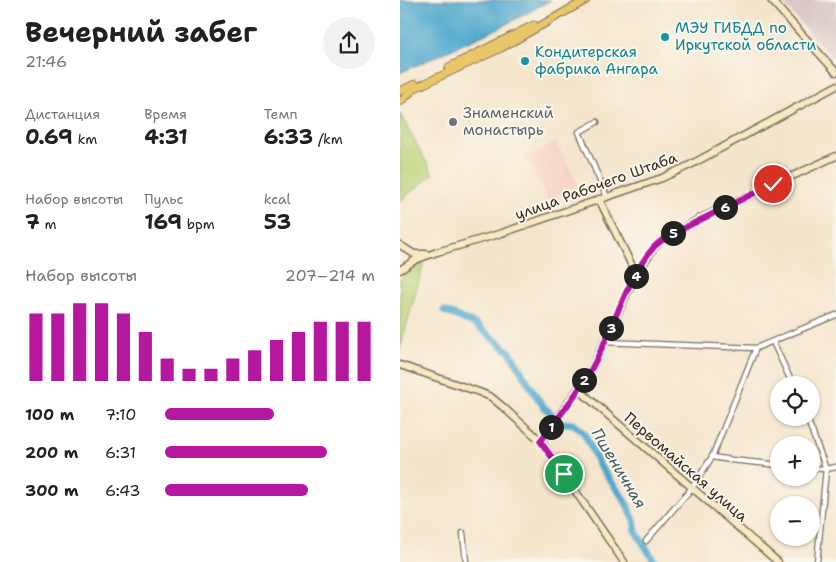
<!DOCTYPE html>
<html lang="ru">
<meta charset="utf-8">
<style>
body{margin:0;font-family:"Shantell Sans",sans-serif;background:#f2f2f2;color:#202124;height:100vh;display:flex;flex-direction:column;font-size:19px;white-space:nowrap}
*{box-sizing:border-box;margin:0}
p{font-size:16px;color:#757577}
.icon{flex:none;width:28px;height:28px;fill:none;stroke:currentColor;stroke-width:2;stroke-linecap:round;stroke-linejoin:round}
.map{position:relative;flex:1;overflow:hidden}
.panel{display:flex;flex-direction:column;background:#fff;width:400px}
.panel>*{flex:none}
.fabs{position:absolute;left:370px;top:376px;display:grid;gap:10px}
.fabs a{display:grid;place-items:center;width:50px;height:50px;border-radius:50%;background:#fff;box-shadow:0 1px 4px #0004;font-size:25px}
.pin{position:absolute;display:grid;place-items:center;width:42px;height:42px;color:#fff;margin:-21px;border:2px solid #fff;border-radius:50%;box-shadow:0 1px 5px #0007}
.km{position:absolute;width:25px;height:25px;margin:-12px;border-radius:50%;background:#222;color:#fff;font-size:14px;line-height:25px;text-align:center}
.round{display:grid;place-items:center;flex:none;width:52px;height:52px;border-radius:26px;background:#f2f2f2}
.summary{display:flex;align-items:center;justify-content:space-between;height:85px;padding:0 25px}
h1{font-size:28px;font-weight:700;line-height:38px}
.stats{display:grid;grid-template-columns:repeat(3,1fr);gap:8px;height:85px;padding:5px 25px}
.stats div{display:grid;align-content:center}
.stats b{font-size:21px;font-weight:700}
.stats small{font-size:14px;font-weight:400}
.stats p{font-size:14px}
.chart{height:140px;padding:10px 25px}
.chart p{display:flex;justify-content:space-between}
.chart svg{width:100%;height:90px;margin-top:5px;stroke:#b5179e;stroke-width:6}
ul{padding:0 25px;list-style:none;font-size:16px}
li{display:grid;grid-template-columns:80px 60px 1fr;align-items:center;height:38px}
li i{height:12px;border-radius:6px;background:#b5179e}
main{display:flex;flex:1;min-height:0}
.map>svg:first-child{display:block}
.built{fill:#f5d2c2}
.industrial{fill:#d1bfbd}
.green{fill:#b8d176;stroke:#7a7e4a}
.water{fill:#50a7cd;stroke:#466876}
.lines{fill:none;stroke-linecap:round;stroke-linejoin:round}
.river{stroke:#50a7cd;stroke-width:7}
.street-casing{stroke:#7c6b5b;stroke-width:7}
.secondary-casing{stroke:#7c6b5b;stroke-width:9}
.primary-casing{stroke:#7c6b5b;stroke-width:9}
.street{stroke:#fff;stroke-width:4.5}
.secondary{stroke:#f6e9c3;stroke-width:6}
.primary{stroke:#e9c769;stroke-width:7}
.route-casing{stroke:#fff;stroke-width:10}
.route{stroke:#b5179e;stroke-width:6}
.culture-dot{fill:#0f9aa8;stroke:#fbf7ec;stroke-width:2}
.worship-dot{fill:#6b7280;stroke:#fbf7ec;stroke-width:2}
.labels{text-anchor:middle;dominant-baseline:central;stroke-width:4;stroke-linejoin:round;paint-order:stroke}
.culture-label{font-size:15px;fill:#0d838f;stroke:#fbf7ec;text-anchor:start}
.worship-label{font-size:15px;fill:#5b616d;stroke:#fbf7ec;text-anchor:start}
.street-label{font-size:15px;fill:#3b2a1e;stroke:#fbf7ec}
.water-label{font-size:16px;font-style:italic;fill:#435c64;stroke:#fbf7ec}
</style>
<main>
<section class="panel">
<div class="summary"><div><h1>Вечерний забег</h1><p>21:46</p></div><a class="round"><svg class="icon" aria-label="share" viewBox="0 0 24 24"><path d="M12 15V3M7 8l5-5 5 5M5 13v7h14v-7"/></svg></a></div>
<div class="stats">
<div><p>Дистанция</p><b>0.69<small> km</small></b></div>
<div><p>Время</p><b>4:31</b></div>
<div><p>Темп</p><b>6:33<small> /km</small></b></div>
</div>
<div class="stats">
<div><p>Набор высоты</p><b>7<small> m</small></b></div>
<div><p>Пульс</p><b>169<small> bpm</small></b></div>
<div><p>kcal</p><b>53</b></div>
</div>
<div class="chart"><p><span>Набор высоты</span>207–214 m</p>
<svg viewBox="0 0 160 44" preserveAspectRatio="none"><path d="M5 44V11M15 44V11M25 44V6M35 44V6M45 44V11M55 44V20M65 44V33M75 44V38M85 44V38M95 44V33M105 44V29M115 44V24M125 44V20M135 44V15M145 44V15M155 44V15"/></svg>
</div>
<ul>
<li><b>100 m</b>7:10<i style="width:52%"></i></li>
<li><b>200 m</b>6:31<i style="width:77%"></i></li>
<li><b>300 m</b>6:43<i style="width:68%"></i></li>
</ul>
</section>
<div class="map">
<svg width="436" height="562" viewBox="0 0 436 562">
<rect width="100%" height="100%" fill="#fbf7ec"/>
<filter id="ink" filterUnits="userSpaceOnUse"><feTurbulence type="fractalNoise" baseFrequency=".02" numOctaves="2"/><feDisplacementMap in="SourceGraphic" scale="10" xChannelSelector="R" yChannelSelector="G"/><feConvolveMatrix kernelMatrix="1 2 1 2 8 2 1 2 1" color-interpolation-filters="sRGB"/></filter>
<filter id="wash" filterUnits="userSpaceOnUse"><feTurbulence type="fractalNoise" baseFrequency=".0096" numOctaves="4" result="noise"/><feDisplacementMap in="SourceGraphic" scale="20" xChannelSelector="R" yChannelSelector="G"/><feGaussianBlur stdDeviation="1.12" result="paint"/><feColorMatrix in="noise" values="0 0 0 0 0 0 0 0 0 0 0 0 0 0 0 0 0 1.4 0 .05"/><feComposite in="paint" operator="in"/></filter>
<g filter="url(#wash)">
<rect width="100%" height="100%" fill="#f5e5cc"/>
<path class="built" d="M156,142L178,185L148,200L127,157Z"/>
<path class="industrial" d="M380,0H436V62Z"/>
<g class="green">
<path d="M0,114L33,174L0,201Z"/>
<path d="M24,262L0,349V279L10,270Z"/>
</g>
<path class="water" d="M0,0H151L99,28L0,73Z"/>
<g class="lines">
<g class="river">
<path d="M44,311L75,324L110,352L136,396L144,407L155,417"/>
<path d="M164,423L174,424L184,433L199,465L224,499L234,519L236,532L255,562"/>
</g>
</g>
</g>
<g filter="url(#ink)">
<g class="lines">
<defs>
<g id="street">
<path d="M197,122L179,132L207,197"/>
<path d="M204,342L356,348L436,315"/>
<path d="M373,342L393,385"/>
<path d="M407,418L426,469L417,562"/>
<path d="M312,457L331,460L379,465"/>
<path d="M411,468L426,469L436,467"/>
<path d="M63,533L66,562"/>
<path d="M246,541L291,489L312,457L356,348"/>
</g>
<g id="secondary">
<path d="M371,0L436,72"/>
<path d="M199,199L236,274"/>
<path d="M0,245L14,254H26"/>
<path d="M0,270L15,260L37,252L99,234L262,178L290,165L436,86"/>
<path d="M0,365L79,392L91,397L103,407L141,441L224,562"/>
<path d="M178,389L378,562"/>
<path d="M141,441L178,389L193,366L236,274L254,248L261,241L301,218L436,156"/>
</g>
<g id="primary">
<path d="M49,67L134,25"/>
<path d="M0,91L15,84"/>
<path d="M0,102L15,88L101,48L186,0"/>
</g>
</defs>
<use href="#street" class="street-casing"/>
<use href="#secondary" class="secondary-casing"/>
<use href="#primary" class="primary-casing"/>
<use href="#street" class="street"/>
<use href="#secondary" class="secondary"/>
<use href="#primary" class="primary"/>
</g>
</g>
<g class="lines" filter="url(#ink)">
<defs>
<path id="route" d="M164,474L140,441C159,417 178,393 193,366C213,330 227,277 254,247C260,241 268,236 276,232L373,184"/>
</defs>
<use href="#route" class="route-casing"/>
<use href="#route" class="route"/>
</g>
<g class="culture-dot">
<circle cx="265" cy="37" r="5"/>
<circle cx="125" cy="61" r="5"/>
</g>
<circle class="worship-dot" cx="53" cy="122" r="5"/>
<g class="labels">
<g class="culture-label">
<text x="275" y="28">МЭУ ГИБДД по<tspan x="275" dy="17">Иркутской области</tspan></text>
<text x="135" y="52">Кондитерская<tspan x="135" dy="17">фабрика Ангара</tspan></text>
</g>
<g class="worship-label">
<text x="63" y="113">Знаменский<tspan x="63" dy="17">монастырь</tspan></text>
</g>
<g class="street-label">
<text transform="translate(196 186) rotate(-20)">улица Рабочего Штаба</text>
<text transform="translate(286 467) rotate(41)">Первомайская улица</text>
</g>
<g class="water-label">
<text transform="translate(219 468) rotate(59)">Пшеничная</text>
</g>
</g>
</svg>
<div class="fabs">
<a><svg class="icon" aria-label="locate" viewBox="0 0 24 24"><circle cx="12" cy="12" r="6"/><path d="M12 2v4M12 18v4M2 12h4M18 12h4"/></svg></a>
<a>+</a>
<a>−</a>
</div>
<div class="pin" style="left:164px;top:474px;background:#1e9e55"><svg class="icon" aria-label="arrive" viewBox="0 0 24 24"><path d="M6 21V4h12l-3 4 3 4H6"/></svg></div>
<div class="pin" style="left:373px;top:184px;background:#d93025"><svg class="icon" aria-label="check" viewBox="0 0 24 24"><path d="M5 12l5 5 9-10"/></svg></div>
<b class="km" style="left:151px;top:427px">1</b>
<b class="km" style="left:184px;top:380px">2</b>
<b class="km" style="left:211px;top:328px">3</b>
<b class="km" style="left:236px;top:276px">4</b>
<b class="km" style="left:273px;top:233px">5</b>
<b class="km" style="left:325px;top:207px">6</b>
</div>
</main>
